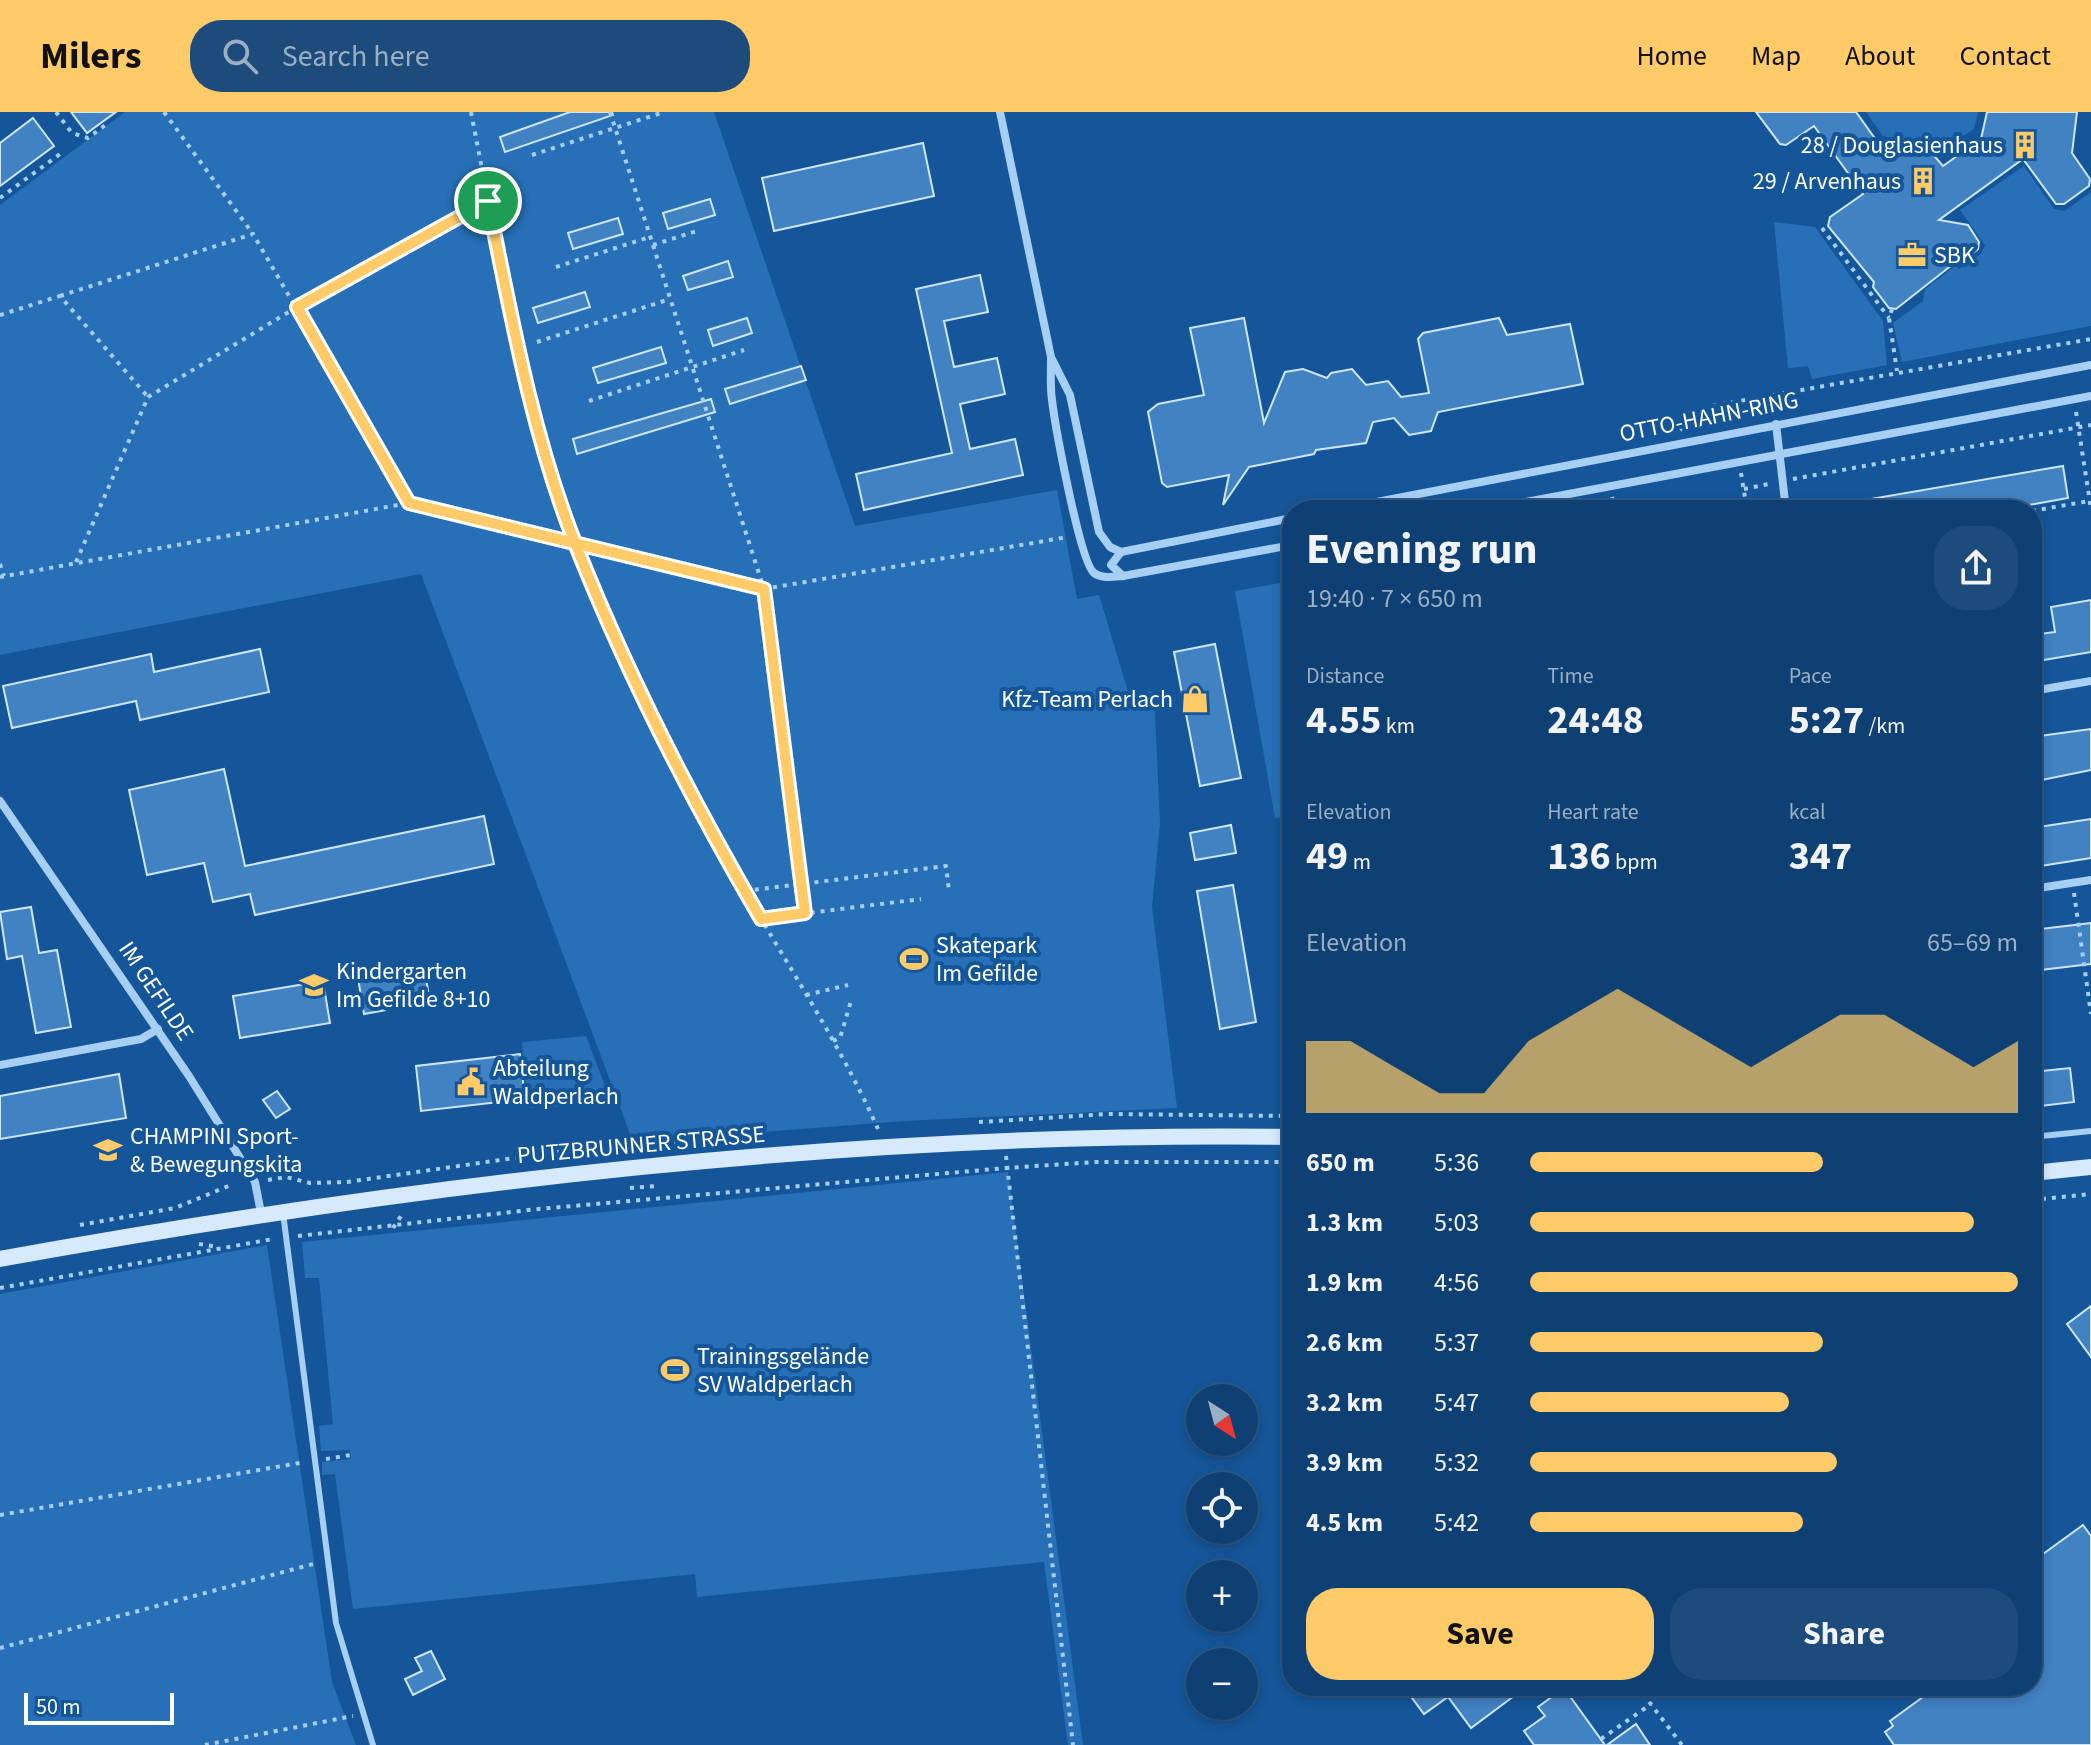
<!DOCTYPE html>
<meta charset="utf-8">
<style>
body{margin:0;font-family:"Source Sans 3",sans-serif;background:#1d4b7b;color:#f1f3f6;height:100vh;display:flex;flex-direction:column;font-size:30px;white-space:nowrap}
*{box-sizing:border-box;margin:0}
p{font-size:26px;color:#9bafc4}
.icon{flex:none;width:44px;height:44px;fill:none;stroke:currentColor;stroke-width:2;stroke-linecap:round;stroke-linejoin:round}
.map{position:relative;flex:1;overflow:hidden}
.drawer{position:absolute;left:1282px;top:388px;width:760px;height:1196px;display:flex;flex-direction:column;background:#0f4073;border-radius:32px;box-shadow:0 4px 12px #0003,0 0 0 2px #2f5985}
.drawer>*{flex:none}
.needle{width:52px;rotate:144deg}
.fabs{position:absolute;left:1186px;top:1272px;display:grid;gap:16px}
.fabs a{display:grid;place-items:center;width:72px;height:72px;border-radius:50%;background:#0f4073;box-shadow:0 4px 12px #0003,0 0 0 2px #2f5985;font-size:40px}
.scale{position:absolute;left:24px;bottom:20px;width:150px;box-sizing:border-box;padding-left:8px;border:4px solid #fff;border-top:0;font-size:22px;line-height:28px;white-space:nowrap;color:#fff;-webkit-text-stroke:6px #145699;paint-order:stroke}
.pin{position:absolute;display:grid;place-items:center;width:68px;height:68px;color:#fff;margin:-34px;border:4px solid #fff;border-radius:50%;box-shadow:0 2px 8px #0007}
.round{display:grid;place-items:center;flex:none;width:84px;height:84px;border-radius:32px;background:#1d4b7b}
.headline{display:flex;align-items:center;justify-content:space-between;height:136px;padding:0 24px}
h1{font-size:44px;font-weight:700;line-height:60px}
.stats{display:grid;grid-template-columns:repeat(3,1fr);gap:12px;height:136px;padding:8px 24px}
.stats div{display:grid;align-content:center}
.stats b{font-size:40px;font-weight:700}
.stats small{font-size:22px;font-weight:400}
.stats p{font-size:22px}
.chart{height:224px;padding:16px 24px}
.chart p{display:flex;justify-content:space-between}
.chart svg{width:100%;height:144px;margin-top:8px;fill:#ffca68;opacity:.7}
.cta{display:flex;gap:16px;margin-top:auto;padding:16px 24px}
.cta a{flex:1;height:92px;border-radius:32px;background:#ffca68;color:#111;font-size:32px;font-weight:700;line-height:92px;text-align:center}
.cta a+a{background:#1d4b7b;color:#f1f3f6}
ul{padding:0 24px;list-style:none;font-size:26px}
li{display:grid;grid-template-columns:128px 96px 1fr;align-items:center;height:60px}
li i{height:20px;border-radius:10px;background:#ffca68}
header{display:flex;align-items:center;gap:48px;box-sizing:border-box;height:112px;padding:0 40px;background:#ffca68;color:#111}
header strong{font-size:38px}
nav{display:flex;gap:44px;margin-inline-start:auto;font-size:28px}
.search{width:560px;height:72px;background:#1d4b7b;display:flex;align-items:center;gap:20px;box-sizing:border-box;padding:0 28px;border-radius:32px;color:#9bafc4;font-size:30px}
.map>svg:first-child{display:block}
.green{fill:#2770b7}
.building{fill:#4182c2;stroke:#cee6fd;stroke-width:2}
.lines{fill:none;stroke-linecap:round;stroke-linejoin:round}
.path{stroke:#a7cef3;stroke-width:4;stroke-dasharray:4 6;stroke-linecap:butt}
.lane{stroke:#a7cef3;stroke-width:6}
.street{stroke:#a7cef3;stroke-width:8}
.secondary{stroke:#d6e9fd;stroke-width:16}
.route-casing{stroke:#fff;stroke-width:16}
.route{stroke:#ffca68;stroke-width:10}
.labels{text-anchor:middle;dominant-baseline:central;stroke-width:8;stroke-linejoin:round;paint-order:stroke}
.poi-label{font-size:24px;fill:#fff;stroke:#145699;text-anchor:start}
.street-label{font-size:24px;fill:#fff;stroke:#145699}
</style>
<header>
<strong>Milers</strong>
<div class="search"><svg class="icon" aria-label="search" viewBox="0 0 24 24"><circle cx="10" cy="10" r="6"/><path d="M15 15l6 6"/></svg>Search here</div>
<nav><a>Home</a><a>Map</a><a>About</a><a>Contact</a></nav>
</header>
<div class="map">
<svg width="2091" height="1633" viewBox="0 0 2091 1633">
<rect width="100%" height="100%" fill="#145699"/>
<g class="green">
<path d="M125,0H714L855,414L1057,378L1077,487L1099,483L1129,583L1154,579L1160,711L1152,795L1177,996L905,1009L633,1030L421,462L0,543V93Z"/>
<path d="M1866,0H1978L1974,17L1944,36L1883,24Z"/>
<path d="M2024,54L2054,97L2065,99L2091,80V214L1902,250L1893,211L1923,189L1925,177L1955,154L1959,157L1981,142L1985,133L1960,98Z"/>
<path d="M1774,110L1815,115L1883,209L1887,253L1812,267L1808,254L1788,256Z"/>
<path d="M1292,469V704L1275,706L1235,479Z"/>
<path d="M586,924L612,992L528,996L522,930Z"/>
<path d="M1008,1060L1083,1633H1068L1044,1450L697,1485L695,1462L353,1497L335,1362L322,1363V1350L351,1347L350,1338L321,1339L319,1314L333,1312L319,1166H305L302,1130Z"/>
<path d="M267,1133L332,1570L356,1633H0V1182Z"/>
</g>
<g class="building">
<path d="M71,0H116L87,21Z"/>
<path d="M570,0H612L613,3L505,40L500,25Z"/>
<path d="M1756,0H1856L1889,46L1907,33L1929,38L1943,54L1981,27L1987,0H2077L2072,41L2090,67L2089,74L2064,92H2056L2023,47L1939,108L1968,113L1979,130L1978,137L1962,150L1957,149L1896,197L1889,196L1873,175L1874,170L1828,114L1830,105L1863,82L1814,14L1786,33L1780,32Z"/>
<path d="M33,6L54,34L0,74V31Z"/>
<path d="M923,31L934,84L774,119L762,66Z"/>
<path d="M710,87L715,103L668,117L663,101Z"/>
<path d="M618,106L623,122L573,137L568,121Z"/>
<path d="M728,149L733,165L688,178L683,164Z"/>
<path d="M980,163L988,200L944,209L954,255L997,246L1005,282L960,292L970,337L1015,327L1023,363L864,398L856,362L952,341L916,177Z"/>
<path d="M585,180L590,195L538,211L533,196Z"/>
<path d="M747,206L752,221L713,234L708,218Z"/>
<path d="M1244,206L1264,311L1285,260L1303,257L1327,266L1331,261L1352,257L1366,273L1388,269L1401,285L1429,281L1418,227L1423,221L1499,206L1507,223L1570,212L1583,272L1438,300L1431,319L1409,323L1394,306L1373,310L1366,331L1316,338L1314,342L1249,355L1223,393L1229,363L1167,375L1162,371L1148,300L1158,292L1204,283L1190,216Z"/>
<path d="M661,235L666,251L598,271L593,256Z"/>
<path d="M801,254L806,268L730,292L725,277Z"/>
<path d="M711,287L715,300L577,342L573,327Z"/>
<path d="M2063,354L2068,386L2001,398H1860L1859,389Z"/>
<path d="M2091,488V540L2032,550V523L2055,520L2051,495Z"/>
<path d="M1215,532L1241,666L1200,674L1174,540Z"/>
<path d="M260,537L269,580L140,608L136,589L12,616L3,574L151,542L154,560Z"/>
<path d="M2091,617V658L2032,670V625Z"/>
<path d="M224,657L245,754L484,704L494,752L255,803L250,782L213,790L204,751L147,763L129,678Z"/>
<path d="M2091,707V746L2034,755L2032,716Z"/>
<path d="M1231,713L1236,741L1195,748L1190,721Z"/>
<path d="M1233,773L1256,910L1220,917L1197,779Z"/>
<path d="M31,795L39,841L57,838L71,915L36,921L22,844L7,847L0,800Z"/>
<path d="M2091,811V852L2032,859V818Z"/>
<path d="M424,855L430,890L364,902L358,866Z"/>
<path d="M323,869L330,911L240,926L233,884Z"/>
<path d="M520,942L525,987L421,999L416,954Z"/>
<path d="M2070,956L2074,990L2032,995V960Z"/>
<path d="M119,962L126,1006L0,1027V984Z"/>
<path d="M277,979L290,997L276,1006L263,988Z"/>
<path d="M2091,1194V1245L2067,1212Z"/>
<path d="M2083,1413L2091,1424V1633H1894L1885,1620L1893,1614L1890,1609L1938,1574H2032V1450Z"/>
<path d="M431,1539L445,1567L413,1583L405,1567L422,1559L415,1546Z"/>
<path d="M1403,1574H1507L1514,1584L1471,1616L1448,1585L1424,1602Z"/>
<path d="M1564,1576L1605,1633H1534L1524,1619L1545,1604L1538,1595Z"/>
<path d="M1636,1612L1650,1633H1607Z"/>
</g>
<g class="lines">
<g class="path">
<path d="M56,0L72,21L88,26L108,11"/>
<path d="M164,0L253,122"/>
<path d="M471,0C510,204 552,404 645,591C681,663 719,735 760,805C801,874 845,943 878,1017"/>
<path d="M610,0L764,477L800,772"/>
<path d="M532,43L664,0"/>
<path d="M0,86L60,42"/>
<path d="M1822,116L1889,206"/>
<path d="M653,133L700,118"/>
<path d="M556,155L650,125"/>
<path d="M60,184L253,122L409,390"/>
<path d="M1892,197L1889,206L1897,259"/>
<path d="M0,203L60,184L148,285"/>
<path d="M537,230L670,187"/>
<path d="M589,289L744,238"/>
<path d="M2076,300L2091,397"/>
<path d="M1680,318L1711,294L2091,227"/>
<path d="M1741,361L1747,398"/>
<path d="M1793,367L2091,313"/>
<path d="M1744,377L1769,372"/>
<path d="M1612,385L1615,398"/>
<path d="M2032,399L2089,389"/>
<path d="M76,450L148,285L297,195L488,89"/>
<path d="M0,452L4,464"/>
<path d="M0,465L409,391L764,477L1068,425"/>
<path d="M802,772L805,801"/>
<path d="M745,779L946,754L949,779"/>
<path d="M2074,781L2091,902"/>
<path d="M761,807L921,787"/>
<path d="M806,883L848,873"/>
<path d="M833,929L840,926L851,889"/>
<path d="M979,1010L1108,1002L1292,1004"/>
<path d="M1006,1044L1073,1633"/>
<path d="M268,1068L286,1065L310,1071L347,1070L556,1040L742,1026"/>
<path d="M630,1076L657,1074"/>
<path d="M2032,1088L2091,1082"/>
<path d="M80,1113L175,1096L231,1073"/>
<path d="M393,1116L403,1101"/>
<path d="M298,1124L538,1097L1006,1056L1095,1050H1292"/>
<path d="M199,1132L218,1135"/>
<path d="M0,1176L273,1127"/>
<path d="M326,1347L351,1343"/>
<path d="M0,1403L305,1350"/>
<path d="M0,1536L317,1451"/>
<path d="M1637,1574L1682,1633"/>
<path d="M1601,1627L1651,1592"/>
<path d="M205,1633L353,1604"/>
</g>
<g class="lane">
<path d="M2032,1025L2091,1019"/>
<path d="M283,1101L336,1511L373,1633"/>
</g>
<g class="street">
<path d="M1000,0L1051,245C1051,259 1050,274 1052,288C1055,313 1080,450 1094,461C1102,467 1113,465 1123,464L1292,433"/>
<path d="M1052,247L1070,283L1099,420L1110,435L1121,440"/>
<path d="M1776,312L1786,398"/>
<path d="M1335,398L2091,253"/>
<path d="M1483,398L2091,284"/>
<path d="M1123,464L1111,453L1121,440L1292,406"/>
<path d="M2032,579L2091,569"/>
<path d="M0,689L189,964L255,1070L261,1101"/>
<path d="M2032,777L2091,768"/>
<path d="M0,953L141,927L158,917"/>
</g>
<g class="secondary">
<path d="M2032,1061L2091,1055"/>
<path d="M0,1147C425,1070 859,1019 1292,1025"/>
</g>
</g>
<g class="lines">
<defs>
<path id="route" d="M488,89C511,203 532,322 575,431C626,560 691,687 761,807L805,801L764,477L409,391L297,195L488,89"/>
</defs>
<use href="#route" class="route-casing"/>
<use href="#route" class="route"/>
</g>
<defs>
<symbol id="building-bare" viewBox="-9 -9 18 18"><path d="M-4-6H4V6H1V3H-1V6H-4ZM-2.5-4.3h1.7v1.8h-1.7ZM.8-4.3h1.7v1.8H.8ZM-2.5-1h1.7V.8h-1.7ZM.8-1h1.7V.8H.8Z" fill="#ffca68" stroke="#145699" stroke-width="2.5" paint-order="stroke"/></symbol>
<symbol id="office-bare" viewBox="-9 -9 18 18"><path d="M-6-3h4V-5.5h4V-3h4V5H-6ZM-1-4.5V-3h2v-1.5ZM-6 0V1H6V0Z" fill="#ffca68" stroke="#145699" stroke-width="2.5" paint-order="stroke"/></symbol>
<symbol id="shop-bare" viewBox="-9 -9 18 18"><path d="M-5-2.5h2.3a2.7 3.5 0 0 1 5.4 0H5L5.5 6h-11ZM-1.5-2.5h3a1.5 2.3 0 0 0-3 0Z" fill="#ffca68" stroke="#145699" stroke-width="2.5" paint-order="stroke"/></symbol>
<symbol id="stadium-bare" viewBox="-9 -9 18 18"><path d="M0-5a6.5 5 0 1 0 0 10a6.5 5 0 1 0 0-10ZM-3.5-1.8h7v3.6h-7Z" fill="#ffca68" stroke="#145699" stroke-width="2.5" paint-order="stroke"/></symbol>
<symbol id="school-bare" viewBox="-9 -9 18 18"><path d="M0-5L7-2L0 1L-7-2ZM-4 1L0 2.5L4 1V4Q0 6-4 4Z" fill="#ffca68" stroke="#145699" stroke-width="2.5" paint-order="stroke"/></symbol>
<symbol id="civic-bare" viewBox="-9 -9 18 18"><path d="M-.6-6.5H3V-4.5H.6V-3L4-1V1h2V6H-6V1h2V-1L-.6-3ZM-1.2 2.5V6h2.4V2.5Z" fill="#ffca68" stroke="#145699" stroke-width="2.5" paint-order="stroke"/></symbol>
</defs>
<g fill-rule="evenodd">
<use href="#building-bare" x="2005" y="13" width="40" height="40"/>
<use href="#building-bare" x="1903" y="49" width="40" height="40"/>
<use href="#office-bare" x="1892" y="123" width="40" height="40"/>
<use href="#shop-bare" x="1175" y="567" width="40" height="40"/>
<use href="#stadium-bare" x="894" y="827" width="40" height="40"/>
<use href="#school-bare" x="294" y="853" width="40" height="40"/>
<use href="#civic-bare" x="451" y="950" width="40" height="40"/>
<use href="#school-bare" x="88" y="1018" width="40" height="40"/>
<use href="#stadium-bare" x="655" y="1238" width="40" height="40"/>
</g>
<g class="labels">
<g class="poi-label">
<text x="2003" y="33" text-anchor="end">28 / Douglasienhaus</text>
<text x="1901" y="69" text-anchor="end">29 / Arvenhaus</text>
<text x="1934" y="143">SBK</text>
<text x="1173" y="587" text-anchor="end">Kfz-Team Perlach</text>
<text x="936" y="833">Skatepark<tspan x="936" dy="28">Im Gefilde</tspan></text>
<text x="336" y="859">Kindergarten<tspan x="336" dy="28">Im Gefilde 8+10</tspan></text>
<text x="493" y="956">Abteilung<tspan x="493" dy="28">Waldperlach</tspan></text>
<text x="130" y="1024">CHAMPINI Sport-<tspan x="130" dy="28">&amp; Bewegungskita</tspan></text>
<text x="697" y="1244">Trainingsgelände<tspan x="697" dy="28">SV Waldperlach</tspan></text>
</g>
<g class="street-label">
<text transform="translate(1709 305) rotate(-11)">OTTO-HAHN-RING</text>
<text transform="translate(156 879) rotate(56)">IM GEFILDE</text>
<text transform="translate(641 1033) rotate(-5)">PUTZBRUNNER STRASSE</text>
</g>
</g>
</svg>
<div class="fabs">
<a><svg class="needle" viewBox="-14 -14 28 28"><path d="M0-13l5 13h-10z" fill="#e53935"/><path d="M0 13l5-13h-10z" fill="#9bafc4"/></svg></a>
<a><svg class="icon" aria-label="locate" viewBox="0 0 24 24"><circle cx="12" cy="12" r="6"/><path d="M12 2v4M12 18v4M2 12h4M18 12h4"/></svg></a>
<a>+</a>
<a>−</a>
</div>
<div class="scale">50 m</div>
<div class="pin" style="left:488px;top:89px;background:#1e9e55"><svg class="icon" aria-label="arrive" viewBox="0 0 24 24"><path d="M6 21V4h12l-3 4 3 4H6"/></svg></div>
<section class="drawer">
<div class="headline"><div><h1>Evening run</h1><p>19:40 · 7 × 650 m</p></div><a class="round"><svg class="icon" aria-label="share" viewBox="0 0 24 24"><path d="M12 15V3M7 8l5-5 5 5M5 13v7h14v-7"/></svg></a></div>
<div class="stats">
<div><p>Distance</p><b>4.55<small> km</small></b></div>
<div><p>Time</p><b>24:48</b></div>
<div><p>Pace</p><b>5:27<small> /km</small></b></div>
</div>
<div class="stats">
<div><p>Elevation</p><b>49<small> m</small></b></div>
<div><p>Heart rate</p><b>136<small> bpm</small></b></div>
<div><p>kcal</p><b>347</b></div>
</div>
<div class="chart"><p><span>Elevation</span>65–69 m</p>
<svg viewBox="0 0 160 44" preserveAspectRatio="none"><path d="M0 44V22L10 22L20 30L30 38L40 38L50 22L60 14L70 6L80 14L90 22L100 30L110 22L120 14L130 14L140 22L150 30L160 22V44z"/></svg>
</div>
<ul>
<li><b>650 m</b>5:36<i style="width:60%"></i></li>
<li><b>1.3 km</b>5:03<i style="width:91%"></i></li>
<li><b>1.9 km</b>4:56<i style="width:100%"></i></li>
<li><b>2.6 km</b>5:37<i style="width:60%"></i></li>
<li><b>3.2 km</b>5:47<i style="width:53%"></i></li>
<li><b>3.9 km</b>5:32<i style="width:63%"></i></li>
<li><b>4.5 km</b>5:42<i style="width:56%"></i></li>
</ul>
<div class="cta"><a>Save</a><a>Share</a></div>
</section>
</div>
